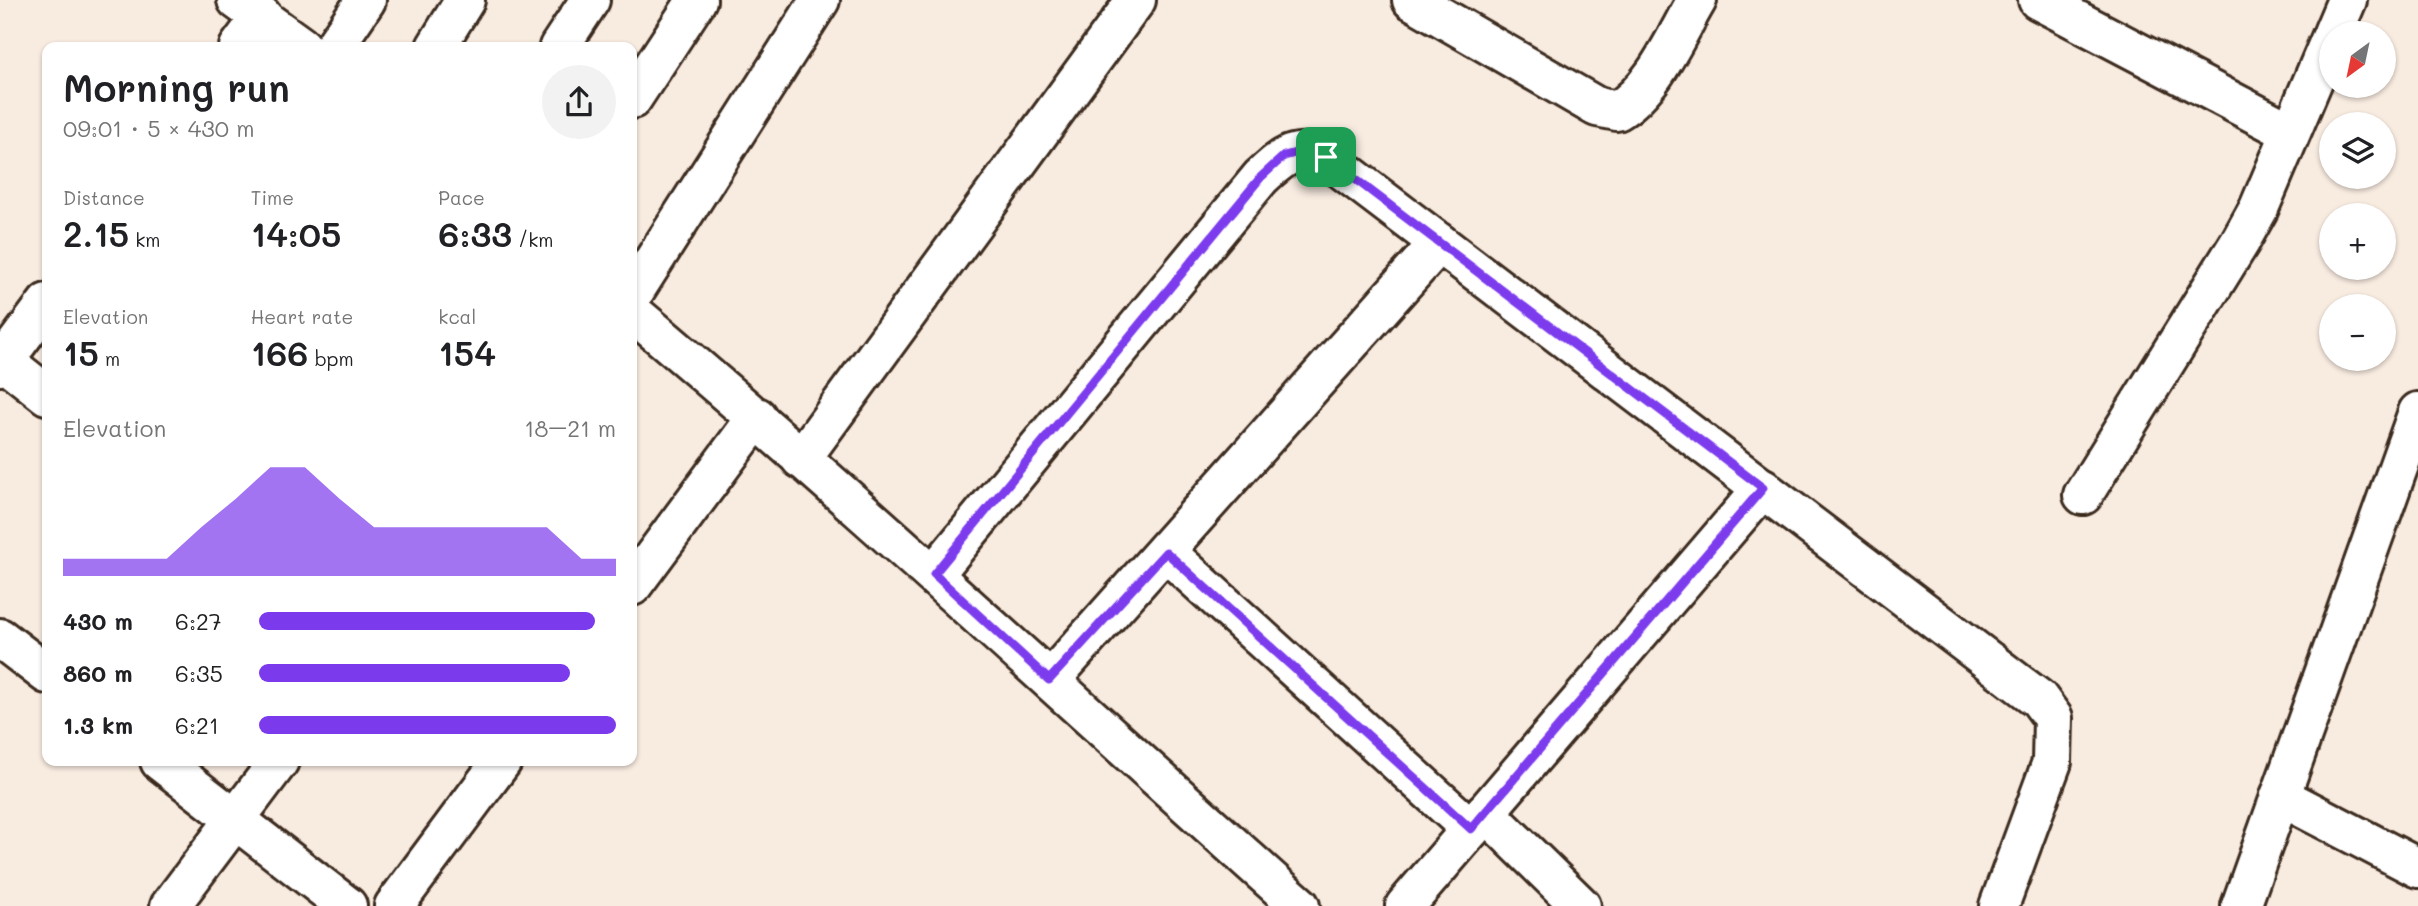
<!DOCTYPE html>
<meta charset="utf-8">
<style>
body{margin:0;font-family:Mali,sans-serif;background:#f2f2f2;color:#202124;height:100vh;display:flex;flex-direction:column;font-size:26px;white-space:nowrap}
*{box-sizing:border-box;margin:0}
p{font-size:23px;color:#757577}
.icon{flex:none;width:38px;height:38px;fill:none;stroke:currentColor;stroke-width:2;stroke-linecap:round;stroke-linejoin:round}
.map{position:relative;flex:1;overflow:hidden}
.panel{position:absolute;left:42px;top:42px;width:595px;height:724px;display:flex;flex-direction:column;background:#fff;border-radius:14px;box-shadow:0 2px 5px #0004}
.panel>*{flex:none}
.needle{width:46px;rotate:213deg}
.fabs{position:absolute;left:2319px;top:21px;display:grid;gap:14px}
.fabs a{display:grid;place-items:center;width:77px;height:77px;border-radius:50%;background:#fff;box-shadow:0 2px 5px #0004;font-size:35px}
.pin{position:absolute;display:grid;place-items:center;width:60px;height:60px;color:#fff;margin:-30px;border-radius:14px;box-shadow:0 4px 10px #0006}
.round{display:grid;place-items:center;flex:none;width:74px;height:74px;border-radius:37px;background:#f2f2f2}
.overview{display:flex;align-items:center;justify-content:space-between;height:119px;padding:0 21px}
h1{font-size:38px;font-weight:600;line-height:52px}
.metrics{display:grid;grid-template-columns:repeat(3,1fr);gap:10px;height:119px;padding:7px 21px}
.metrics div{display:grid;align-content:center}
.metrics b{font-size:35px;font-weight:600}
.metrics small{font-size:19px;font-weight:400}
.metrics p{font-size:19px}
.chart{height:196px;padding:14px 21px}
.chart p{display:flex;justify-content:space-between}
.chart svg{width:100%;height:126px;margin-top:7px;fill:#7c3aed;opacity:.7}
ul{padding:0 21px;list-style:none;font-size:23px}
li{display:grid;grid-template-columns:112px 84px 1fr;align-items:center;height:52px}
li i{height:18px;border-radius:9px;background:#7c3aed}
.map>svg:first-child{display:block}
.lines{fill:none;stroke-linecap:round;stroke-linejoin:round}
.minor-casing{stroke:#3b2a1e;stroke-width:44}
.minor{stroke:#fff;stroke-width:38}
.route-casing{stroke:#fff;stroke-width:14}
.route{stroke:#7c3aed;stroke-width:9}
</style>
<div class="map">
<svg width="2418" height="906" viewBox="0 0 2418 906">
<rect width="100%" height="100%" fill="#f8ebe0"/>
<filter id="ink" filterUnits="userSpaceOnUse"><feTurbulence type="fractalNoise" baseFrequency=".0143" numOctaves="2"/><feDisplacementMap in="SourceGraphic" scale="14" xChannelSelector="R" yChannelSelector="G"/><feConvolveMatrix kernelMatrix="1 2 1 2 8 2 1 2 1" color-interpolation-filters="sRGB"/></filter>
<g filter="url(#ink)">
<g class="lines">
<defs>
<g id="minor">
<path d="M237,0L302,47"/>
<path d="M1412,0L1597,107L1617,111C1655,88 1675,37 1697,0"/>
<path d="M2038,0L2290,132"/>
<path d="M2333,33L2347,0"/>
<path d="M239,47L262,16"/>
<path d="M334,47L366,0"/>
<path d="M436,47L465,0"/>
<path d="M559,47L590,0"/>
<path d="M632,99L697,0"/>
<path d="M632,295L820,0"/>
<path d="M632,312C860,504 1078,708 1300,906"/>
<path d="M4,361L47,395"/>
<path d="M0,366L47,303"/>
<path d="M801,459L1136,0"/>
<path d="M2083,495L2240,242L2259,208L2331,38"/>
<path d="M1166,552L1471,829"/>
<path d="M934,574L1261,177C1284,156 1294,146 1326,157L2039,699L2053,718L2052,762L1999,906"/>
<path d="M632,586L757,417"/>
<path d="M0,638L47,674"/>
<path d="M1050,680L1439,243"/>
<path d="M160,761L347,906"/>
<path d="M2280,796L2418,868"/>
<path d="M1485,812L1581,906"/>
<path d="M170,906L279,761"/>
<path d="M394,906L502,761"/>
<path d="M1405,906L1763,488"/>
<path d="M2241,906L2418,412"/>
</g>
</defs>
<use href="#minor" class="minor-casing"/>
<use href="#minor" class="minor"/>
</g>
</g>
<g class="lines" filter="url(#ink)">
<defs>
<path id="route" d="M1307,150L1326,157L1763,488L1471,829L1166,552L1049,680L934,574L1261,177L1284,156Z"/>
</defs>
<use href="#route" class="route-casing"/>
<use href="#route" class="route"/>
</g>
</svg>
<div class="fabs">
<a><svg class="needle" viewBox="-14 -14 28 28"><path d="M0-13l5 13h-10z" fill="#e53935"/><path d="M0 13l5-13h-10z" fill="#757577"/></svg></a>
<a><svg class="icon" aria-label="layers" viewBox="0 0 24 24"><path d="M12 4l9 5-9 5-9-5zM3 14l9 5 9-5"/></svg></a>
<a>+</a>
<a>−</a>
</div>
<div class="pin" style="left:1326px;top:157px;background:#1e9e55"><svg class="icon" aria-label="arrive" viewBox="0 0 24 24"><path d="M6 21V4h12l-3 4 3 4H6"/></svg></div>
<section class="panel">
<div class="overview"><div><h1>Morning run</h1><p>09:01 · 5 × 430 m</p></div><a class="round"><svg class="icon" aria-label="share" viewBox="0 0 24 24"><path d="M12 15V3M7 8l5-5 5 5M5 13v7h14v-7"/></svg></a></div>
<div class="metrics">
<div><p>Distance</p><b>2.15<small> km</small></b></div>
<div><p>Time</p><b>14:05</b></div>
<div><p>Pace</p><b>6:33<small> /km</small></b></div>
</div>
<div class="metrics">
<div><p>Elevation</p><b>15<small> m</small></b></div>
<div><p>Heart rate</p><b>166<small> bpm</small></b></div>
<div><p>kcal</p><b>154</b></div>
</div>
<div class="chart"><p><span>Elevation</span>18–21 m</p>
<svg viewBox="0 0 160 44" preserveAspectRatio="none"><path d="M0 44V38L10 38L20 38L30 38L40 27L50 17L60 6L70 6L80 17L90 27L100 27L110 27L120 27L130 27L140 27L150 38L160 38V44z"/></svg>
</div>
<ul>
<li><b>430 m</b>6:27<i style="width:94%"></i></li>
<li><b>860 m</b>6:35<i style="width:87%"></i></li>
<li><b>1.3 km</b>6:21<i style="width:100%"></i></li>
</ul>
</section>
</div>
